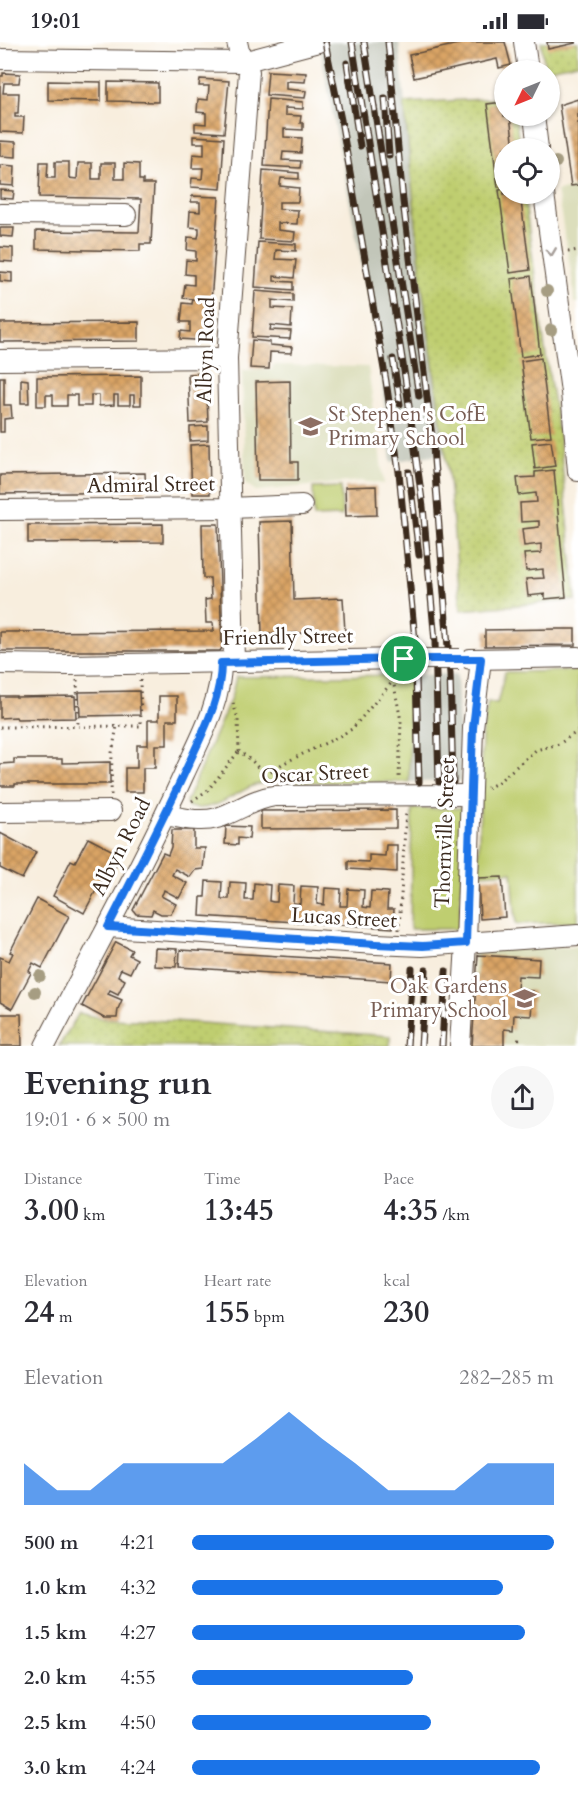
<!DOCTYPE html>
<meta charset="utf-8">
<style>
body{margin:0;font-family:Cardo,serif;background:#f7f7f7;color:#2b2b33;height:100vh;display:flex;flex-direction:column;font-size:22px;white-space:nowrap}
*{box-sizing:border-box;margin:0}
p{font-size:20px;color:#7c7c81}
.icon{flex:none;width:33px;height:33px;fill:none;stroke:currentColor;stroke-width:2;stroke-linecap:round;stroke-linejoin:round}
.map{position:relative;height:1004px;overflow:hidden}
.side{display:flex;flex-direction:column;background:#fff;flex:1}
.side>*{flex:none}
.needle{width:39px;rotate:227deg}
.buttons{position:absolute;left:494px;top:18px;display:grid;gap:12px}
.buttons a{display:grid;place-items:center;width:66px;height:66px;border-radius:50%;background:#fff;box-shadow:0 2px 4px #0004;font-size:30px}
.pin{position:absolute;display:grid;place-items:center;width:51px;height:51px;color:#fff;margin:-26px;border:3px solid #fff;border-radius:50%;box-shadow:0 2px 6px #0007}
.round{display:grid;place-items:center;flex:none;width:63px;height:63px;border-radius:32px;background:#f7f7f7}
.summary{display:flex;align-items:center;justify-content:space-between;height:102px;padding:0 24px}
h1{font-size:33px;font-weight:800;line-height:45px}
.metrics{display:grid;grid-template-columns:repeat(3,1fr);gap:9px;height:102px;padding:6px 24px}
.metrics div{display:grid;align-content:center}
.metrics b{font-size:30px;font-weight:800}
.metrics small{font-size:16px;font-weight:400}
.metrics p{font-size:16px}
.chart{height:168px;padding:12px 24px}
.chart p{display:flex;justify-content:space-between}
.chart svg{width:100%;height:108px;margin-top:6px;fill:#1a73e8;opacity:.7}
ul{padding:0 24px;list-style:none;font-size:20px}
li{display:grid;grid-template-columns:96px 72px 1fr;align-items:center;height:45px}
li i{height:15px;border-radius:8px;background:#1a73e8}
.status{display:flex;justify-content:space-between;align-items:center;height:42px;padding:0 30px;background:#fff;direction:ltr}
.status svg{height:16px;fill:currentColor}
.map>svg:first-child{display:block}
.built{fill:#dcdebc}
.industrial{fill:#c2c6b9}
.grass{fill:url(#grass-dots);stroke:#7d7c47;stroke-width:1.5}
.park{fill:#bfce70;stroke:#7d7c47;stroke-width:1.5}
.building{fill:url(#building-cross-hatch)}
.lines{fill:none;stroke-linecap:round;stroke-linejoin:round}
.street-casing{stroke:#57473b;stroke-width:22}
.path{stroke:#57473b;stroke-width:3;stroke-dasharray:1.5 4.5;stroke-linecap:butt}
.street{stroke:#fff;stroke-width:20}
.rail-casing{stroke:#3b2a1e;stroke-width:7}
.rail{stroke:#fff;stroke-width:4.5;stroke-dasharray:14;stroke-linecap:butt}
.street-bridge-casing{stroke:#57473b;stroke-width:22;stroke-linecap:butt}
.street-bridge{stroke:#fff;stroke-width:20}
.tree{fill:#a69d82}
.oneway{stroke:#a79f9a}
.route-casing{stroke:#fff;stroke-width:12}
.route{stroke:#1a73e8;stroke-width:8}
.labels{text-anchor:middle;dominant-baseline:central;stroke-width:6;stroke-linejoin:round;paint-order:stroke}
.street-label{font-size:21px;fill:#3b2a1e;stroke:#fff}
.education-label{font-size:21px;fill:#785e54;stroke:#fff;text-anchor:start}
</style>
<div class="status"><b>19:01</b><svg viewBox="0 0 49 12"><path d="M0 12V9h3v3zM5 12V6h3v6zM10 12V3h3v9zM15 12V0h3v12zM26 1h20v11H26zM47 4h2v5h-2z"/></svg></div>
<div class="map">
<svg width="578" height="1004" viewBox="0 0 578 1004">
<defs>
<pattern id="grass-dots" width="8" height="8" patternUnits="userSpaceOnUse" patternTransform="scale(1.5)"><rect width="8" height="8" fill="#bfce70"/><path d="M2 2h.1M6 6h.1" fill="none" stroke="#a5b161" stroke-width="1.8" stroke-linecap="round"/></pattern>
<pattern id="building-cross-hatch" width="8" height="8" patternUnits="userSpaceOnUse" patternTransform="scale(1.5)"><rect width="8" height="8" fill="#daa465"/><path d="M0 0l8 8M0 8l8-8" fill="none" stroke="#b28653"/></pattern>
</defs>
<rect width="100%" height="100%" fill="#fff"/>
<filter id="ink" filterUnits="userSpaceOnUse"><feTurbulence type="fractalNoise" baseFrequency=".0167" numOctaves="2"/><feDisplacementMap in="SourceGraphic" scale="12" xChannelSelector="R" yChannelSelector="G"/><feConvolveMatrix kernelMatrix="1 2 1 2 8 2 1 2 1" color-interpolation-filters="sRGB"/></filter>
<filter id="wash" filterUnits="userSpaceOnUse"><feTurbulence type="fractalNoise" baseFrequency=".008" numOctaves="4" result="noise"/><feDisplacementMap in="SourceGraphic" scale="24" xChannelSelector="R" yChannelSelector="G"/><feGaussianBlur stdDeviation="1.35" result="paint"/><feColorMatrix in="noise" values="0 0 0 0 0 0 0 0 0 0 0 0 0 0 0 0 0 1.4 0 .05"/><feComposite in="paint" operator="in"/></filter>
<g filter="url(#wash)">
<rect width="100%" height="100%" fill="#f8eede"/>
<g class="built">
<path d="M578,145V261H574L573,242L557,149Z"/>
<path d="M273,323L368,325L384,442L360,439L256,449L245,441L242,328H272Z"/>
<path d="M578,904V1004H471L474,908Z"/>
</g>
<g class="industrial">
<path d="M319,0H399L422,242L445,411L391,420L378,309Z"/>
<path d="M457,632L461,739L410,740V633Z"/>
</g>
<g class="grass">
<path d="M541,0H578V21L545,28Z"/>
<path d="M504,56V74H516L519,106H504V152H524L545,308L559,392L576,558L461,568L449,438L422,242L404,61Z"/>
<path d="M79,971L104,977L173,979L390,994V1004H59Z"/>
</g>
<g class="park">
<path d="M341,445L342,474L314,475L313,446Z"/>
<path d="M578,629V880L516,882L512,830L478,832L482,692L488,660L497,662L505,630Z"/>
<path d="M410,633L409,740H269C265,741 259,742 255,743C233,751 215,771 189,765L186,760L231,656L236,635Z"/>
<path d="M465,766L459,887H410L412,767Z"/>
</g>
<g id="blocks">
<g class="building">
<path d="M467,0H505L511,23L499,26L497,17L414,36L409,13Z"/>
<path d="M547,0H576V1L548,7Z"/>
<path d="M268,29L306,31L305,40L286,39V47L306,49L305,56L266,53Z"/>
<path d="M3,31L20,32L19,41H4L3,51H19L18,71H15V75H24L23,91L0,90V34H3Z"/>
<path d="M200,37L229,39L224,91L195,89V81L206,82V71L197,70L198,57L208,58L209,44H199Z"/>
<path d="M48,39L101,40V59L48,58Z"/>
<path d="M108,40L158,41V60L108,59Z"/>
<path d="M268,57L303,60V67L285,66V73L301,74L300,81H303V88L284,87V95L302,96L301,111L283,110L282,118L301,119L300,126L264,124Z"/>
<path d="M578,57V143L571,144L559,63Z"/>
<path d="M504,60V74H510L514,106H504V145H498L487,62Z"/>
<path d="M193,94L224,96L221,147L191,145L192,136L202,137L203,126H192L193,112L204,113V101H193Z"/>
<path d="M0,99L16,100V115L0,114Z"/>
<path d="M40,120H48L47,136H55V120H69V136L77,137L78,121H92V137H101V121H115V137H124V121L139,122V138H143V142H154L151,202H140V209L36,207V189L139,190L141,157L39,155Z"/>
<path d="M0,123L15,124L14,144L0,143Z"/>
<path d="M263,128L299,131V137L281,136L280,142V144L299,146L298,160H279V167L298,168L297,182L278,181V188L295,190L294,199L259,197Z"/>
<path d="M504,147V152H520L530,228L510,231L499,148Z"/>
<path d="M0,148L14,149L13,157L0,156Z"/>
<path d="M192,154L219,155L208,299L180,297L181,289L190,290V280H181L183,261L192,262L193,257L183,256L185,242L194,243V233L185,232L186,218L196,219V209L187,208L188,195L198,196L199,191V186L189,185L190,169L200,170V160H191Z"/>
<path d="M0,186H14L13,195L0,194Z"/>
<path d="M258,200L296,202V209L276,208L275,217L296,218L294,236L274,234V239L293,240V248L255,245Z"/>
<path d="M0,205L13,206V220L0,219Z"/>
<path d="M0,230L12,231V240L0,239Z"/>
<path d="M531,234L540,312L521,315L511,237Z"/>
<path d="M255,249L293,252V260L272,258V266L292,267L291,285L271,283L270,288L291,289L290,297L252,295Z"/>
<path d="M139,280V299L0,300V281Z"/>
<path d="M252,298L270,300V303L292,305L291,311L270,310L269,327L250,326Z"/>
<path d="M541,316L551,394L531,396L521,319Z"/>
<path d="M206,331L208,380L190,381L188,332Z"/>
<path d="M141,334V363H134V353H130V363H118V353H114V363L99,364V353H91V364H77V353H67V364H53V353H46V364H37V335Z"/>
<path d="M0,335H4V363H11L12,376L4,377V390H0Z"/>
<path d="M21,337L28,338L29,361H21Z"/>
<path d="M290,339L291,420H298V438H258L256,340Z"/>
<path d="M208,384V398L190,399V385Z"/>
<path d="M551,399L555,424L535,427L532,401Z"/>
<path d="M209,402L210,452H192L190,403Z"/>
<path d="M554,428L566,555L545,557V552L528,554L526,537L544,536L543,531V527L526,529L524,512L541,511V502L524,504L522,487L539,485V479L521,480L520,461L537,460L536,451L519,453L517,436L535,435V430Z"/>
<path d="M145,431L146,450L0,452V433Z"/>
<path d="M376,444L377,473L346,474L345,445Z"/>
<path d="M292,479L294,558L343,556L345,590L262,592L259,480Z"/>
<path d="M163,482V500L28,501V483Z"/>
<path d="M202,482H218L222,606L220,609H0V590L214,589L213,581H206L205,558L211,557L210,536H203Z"/>
<path d="M558,587H575V603L485,604V588Z"/>
<path d="M139,649L140,673L80,674L79,650Z"/>
<path d="M0,654H16V655L75,654L76,676L17,677L16,675L0,676Z"/>
<path d="M159,654H177V678H167V703H155V726H143V750H125V726H137V703H148V678H159Z"/>
<path d="M14,717H62V721L110,720V742H15V744H0V722L14,721Z"/>
<path d="M396,768V786L261,787V769Z"/>
<path d="M226,784L250,785L249,797L238,796V803L225,802Z"/>
<path d="M172,788H194V806H205L203,827L195,828L190,835L175,827L172,833L187,841L179,856L164,848L163,851L161,854L176,862L171,872H161L153,868L151,873L136,872L133,868L163,811L168,813L171,805Z"/>
<path d="M0,791L36,810L22,837L0,826Z"/>
<path d="M88,796L121,813L108,838L103,835L84,871L53,854L71,818L75,820Z"/>
<path d="M386,803H397V830L348,827V819L369,820V813L385,814Z"/>
<path d="M502,835L505,875L480,877L478,836Z"/>
<path d="M206,839L222,840L221,857H229L230,840L246,841L245,858H253L254,841L270,843L269,859L273,860H277L278,843L294,844L293,861L300,862L301,844L318,845L317,862L324,863L325,846L341,847L340,864H347L348,847L364,848L363,865L370,866L371,849L388,850L387,867H394L393,886L200,874L201,855H205Z"/>
<path d="M37,857L69,874L42,926L33,921L29,929L31,931L12,967L0,960V915L9,919L13,911L10,910Z"/>
<path d="M116,900L132,908L129,913L137,917L130,931L121,927L119,931L118,934L125,938L118,952L110,948L108,952L122,958L118,967L117,976H104L82,964Z"/>
<path d="M155,906L177,907L176,925L154,924Z"/>
<path d="M180,908L392,921L391,939L179,925Z"/>
<path d="M478,913L539,917L538,935L518,934L517,948L533,949L531,974L514,973L513,988L504,987V1004H472Z"/>
<path d="M0,972H21L22,1004H0Z"/>
</g>
</g>
</g>
<g filter="url(#ink)">
<use href="#blocks" fill-opacity="0" stroke="#57473b" stroke-width="1.5"/>
<g class="lines">
<defs>
<g id="street">
<path d="M524,0L528,28"/>
<path d="M0,17L243,20L318,0"/>
<path d="M534,74L538,106"/>
<path d="M544,152L571,350L578,429"/>
<path d="M0,172L126,173"/>
<path d="M0,318L227,316"/>
<path d="M0,468L230,466L302,463"/>
<path d="M470,617L578,615"/>
<path d="M234,620L227,316L249,30L239,9L237,0"/>
<path d="M0,622L69,623L404,617"/>
<path d="M0,770L111,769"/>
<path d="M166,773C182,776 200,781 217,776C237,770 252,757 274,754L470,753"/>
<path d="M108,885L376,902L422,904L578,893"/>
<path d="M45,1004C91,914 142,825 184,732C200,697 221,661 221,621"/>
<path d="M460,1004L466,901L473,686L481,617"/>
</g>
</defs>
<use href="#street" class="street-casing"/>
<g class="path">
<path d="M568,210L578,208"/>
<path d="M77,638L78,685"/>
<path d="M393,638L401,679L399,736"/>
<path d="M233,661L238,677L239,709L253,720L266,735"/>
<path d="M0,685L141,684L140,638"/>
<path d="M266,734L282,722L334,697L352,687L393,639"/>
<path d="M487,746L497,741L536,708L559,702L578,689"/>
<path d="M111,753L112,711L117,684"/>
<path d="M192,759L208,748L239,709"/>
<path d="M399,888L406,769"/>
<path d="M518,1004L519,994"/>
</g>
<use href="#street" class="street"/>
<defs>
<g id="rail">
<path d="M325,0L341,78L386,339L399,430L415,598L419,740"/>
<path d="M352,0L405,335L423,465L435,600L439,740"/>
<path d="M364,0L419,354"/>
<path d="M388,0L403,159L433,404L450,632L453,740"/>
<path d="M347,21L360,104"/>
<path d="M385,56L389,113"/>
<path d="M393,317L400,362"/>
<path d="M409,430L419,513"/>
<path d="M407,1004L412,927"/>
<path d="M421,1004L426,928"/>
<path d="M442,1004L446,929"/>
</g>
</defs>
<use href="#rail" class="rail-casing"/>
<use href="#rail" class="rail"/>
<defs>
<path id="street-bridge" d="M404,617H459"/>
</defs>
<use href="#street-bridge" class="street-bridge-casing"/>
<use href="#street-bridge" class="street-bridge"/>
</g>
<g class="tree">
<circle cx="556" cy="120" r="6"/>
<circle cx="547" cy="249" r="6"/>
<circle cx="551" cy="288" r="6"/>
<circle cx="40" cy="934" r="6"/>
<circle cx="35" cy="950" r="6"/>
</g>
<defs><path id="oneway-chevron" d="M-2-3.5L2.5 0L-2 3.5" fill="none" stroke-width="1.6" stroke-linecap="round" stroke-linejoin="round" transform="scale(1.5)"/></defs>
<use class="oneway" href="#oneway-chevron" transform="translate(551 210) rotate(82)"/>
</g>
<g class="lines" filter="url(#ink)">
<defs>
<path id="route" d="M404,617H481L473,686L466,901L423,904L376,902L108,885C136,830 164,776 189,721C204,688 221,657 221,621Z"/>
</defs>
<use href="#route" class="route-casing"/>
<use href="#route" class="route"/>
</g>
<defs>
<symbol id="school-bare" viewBox="-9 -9 18 18"><path d="M0-5L7-2L0 1L-7-2ZM-4 1L0 2.5L4 1V4Q0 6-4 4Z" fill="#8d6e63" stroke="#fff" stroke-width="2.5" paint-order="stroke"/></symbol>
</defs>
<g fill-rule="evenodd">
<use href="#school-bare" x="294" y="368" width="33" height="33"/>
<use href="#school-bare" x="508" y="940" width="33" height="33"/>
</g>
<g class="labels">
<g class="street-label">
<text transform="translate(206 308) rotate(-88)">Albyn Road</text>
<text transform="translate(151 443) rotate(-1)">Admiral Street</text>
<text transform="translate(288 595) rotate(-1)">Friendly Street</text>
<text transform="translate(315 732) rotate(-3)">Oscar Street</text>
<text transform="translate(445 791) rotate(-88)">Thornville Street</text>
<text transform="translate(121 805) rotate(-63)">Albyn Road</text>
<text transform="translate(344 876) rotate(3)">Lucas Street</text>
</g>
<g class="education-label">
<text x="328" y="372">St Stephen's CofE<tspan x="328" dy="24">Primary School</tspan></text>
<text x="507" y="944" text-anchor="end">Oak Gardens<tspan x="507" dy="24">Primary School</tspan></text>
</g>
</g>
</svg>
<div class="buttons">
<a><svg class="needle" viewBox="-14 -14 28 28"><path d="M0-13l5 13h-10z" fill="#e53935"/><path d="M0 13l5-13h-10z" fill="#7c7c81"/></svg></a>
<a><svg class="icon" aria-label="locate" viewBox="0 0 24 24"><circle cx="12" cy="12" r="6"/><path d="M12 2v4M12 18v4M2 12h4M18 12h4"/></svg></a>
</div>
<div class="pin" style="left:404px;top:617px;background:#1e9e55"><svg class="icon" aria-label="arrive" viewBox="0 0 24 24"><path d="M6 21V4h12l-3 4 3 4H6"/></svg></div>
</div>
<section class="side">
<div class="summary"><div><h1>Evening run</h1><p>19:01 · 6 × 500 m</p></div><a class="round"><svg class="icon" aria-label="share" viewBox="0 0 24 24"><path d="M12 15V3M7 8l5-5 5 5M5 13v7h14v-7"/></svg></a></div>
<div class="metrics">
<div><p>Distance</p><b>3.00<small> km</small></b></div>
<div><p>Time</p><b>13:45</b></div>
<div><p>Pace</p><b>4:35<small> /km</small></b></div>
</div>
<div class="metrics">
<div><p>Elevation</p><b>24<small> m</small></b></div>
<div><p>Heart rate</p><b>155<small> bpm</small></b></div>
<div><p>kcal</p><b>230</b></div>
</div>
<div class="chart"><p><span>Elevation</span>282–285 m</p>
<svg viewBox="0 0 160 44" preserveAspectRatio="none"><path d="M0 44V27L10 38L20 38L30 27L40 27L50 27L60 27L70 17L80 6L90 17L100 27L110 38L120 38L130 38L140 27L150 27L160 27V44z"/></svg>
</div>
<ul>
<li><b>500 m</b>4:21<i style="width:100%"></i></li>
<li><b>1.0 km</b>4:32<i style="width:86%"></i></li>
<li><b>1.5 km</b>4:27<i style="width:92%"></i></li>
<li><b>2.0 km</b>4:55<i style="width:61%"></i></li>
<li><b>2.5 km</b>4:50<i style="width:66%"></i></li>
<li><b>3.0 km</b>4:24<i style="width:96%"></i></li>
</ul>
</section>
